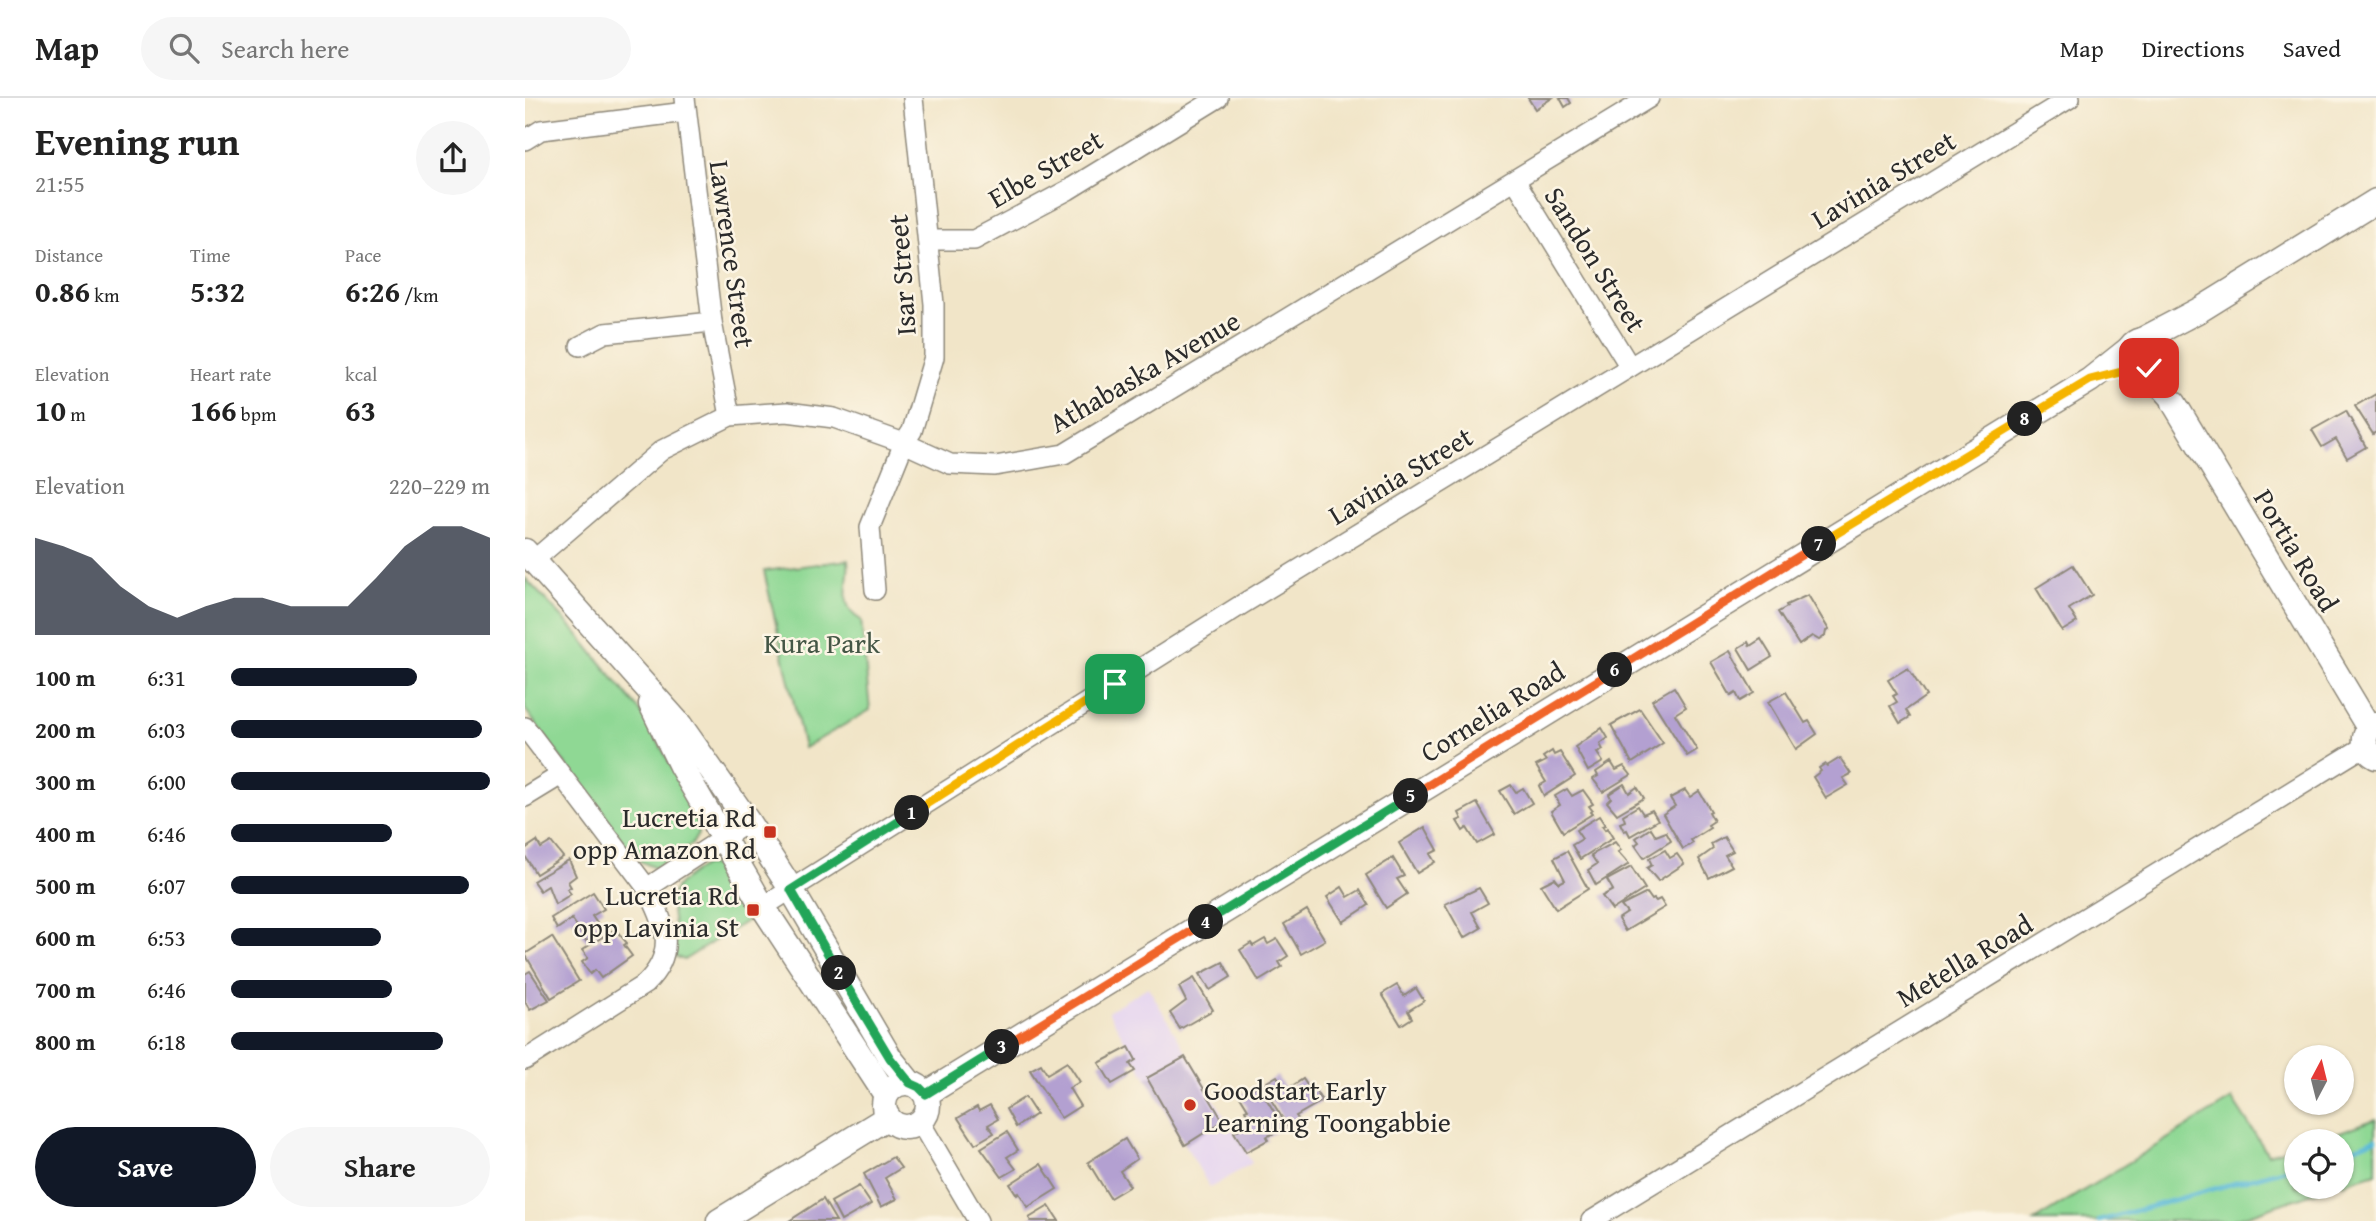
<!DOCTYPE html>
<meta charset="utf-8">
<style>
body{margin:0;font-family:"Gentium Book Plus",serif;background:#f6f6f6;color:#222;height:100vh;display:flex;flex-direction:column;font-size:26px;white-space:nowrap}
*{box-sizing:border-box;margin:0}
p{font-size:23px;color:#767676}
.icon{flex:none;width:38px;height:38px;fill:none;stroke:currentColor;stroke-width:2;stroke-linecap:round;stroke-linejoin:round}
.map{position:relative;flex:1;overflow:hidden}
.sheet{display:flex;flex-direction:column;background:#fff;width:525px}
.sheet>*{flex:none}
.needle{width:46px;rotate:7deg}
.tools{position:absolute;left:1759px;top:947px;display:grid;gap:14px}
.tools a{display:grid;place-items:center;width:70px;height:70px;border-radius:50%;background:#fff;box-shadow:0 2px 5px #0004;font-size:35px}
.pin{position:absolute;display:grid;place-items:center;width:60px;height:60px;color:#fff;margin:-30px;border-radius:14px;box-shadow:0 4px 10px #0006}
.km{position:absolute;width:35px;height:35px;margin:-18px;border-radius:50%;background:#222;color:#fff;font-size:19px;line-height:35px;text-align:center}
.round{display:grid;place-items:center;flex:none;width:74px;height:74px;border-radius:37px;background:#f6f6f6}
.headline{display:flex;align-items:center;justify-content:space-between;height:119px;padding:0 35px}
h1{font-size:38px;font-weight:800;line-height:52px}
.metrics{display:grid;grid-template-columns:repeat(3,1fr);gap:10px;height:119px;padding:7px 35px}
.metrics div{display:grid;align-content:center}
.metrics b{font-size:30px;font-weight:800}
.metrics small{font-size:19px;font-weight:400}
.metrics p{font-size:19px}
.chart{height:196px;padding:14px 35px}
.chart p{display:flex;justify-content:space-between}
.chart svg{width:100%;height:126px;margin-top:7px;fill:#111827;opacity:.7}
.cta{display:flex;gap:14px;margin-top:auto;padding:14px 35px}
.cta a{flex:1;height:80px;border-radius:42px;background:#111827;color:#fff;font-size:28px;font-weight:800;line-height:80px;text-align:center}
.cta a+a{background:#f6f6f6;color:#222}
ul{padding:0 35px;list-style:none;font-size:23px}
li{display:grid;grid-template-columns:112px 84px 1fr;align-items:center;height:52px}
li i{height:18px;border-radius:9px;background:#111827}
header{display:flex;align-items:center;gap:42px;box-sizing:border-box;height:98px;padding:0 35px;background:#fff;border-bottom:2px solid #e0e0e0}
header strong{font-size:33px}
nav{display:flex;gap:38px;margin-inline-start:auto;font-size:24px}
.search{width:490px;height:63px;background:#f6f6f6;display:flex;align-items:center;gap:18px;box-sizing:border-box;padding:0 24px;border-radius:38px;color:#767676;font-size:26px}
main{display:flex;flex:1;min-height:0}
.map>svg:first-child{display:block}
.built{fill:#e4d3f1}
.green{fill:#8fd894;stroke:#5d8260;stroke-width:2}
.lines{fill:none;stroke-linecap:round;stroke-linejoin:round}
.stream{stroke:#59b9d7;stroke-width:4.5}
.building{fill:#b3a0d1}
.minor-casing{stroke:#8e887a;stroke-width:22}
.tertiary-casing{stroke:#8e887a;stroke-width:27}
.minor{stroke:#fff;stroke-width:19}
.tertiary{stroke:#fff;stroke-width:24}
.split-1-casing{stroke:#fff;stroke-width:14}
.split-2-casing{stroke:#fff;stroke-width:14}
.split-3-casing{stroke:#fff;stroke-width:14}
.split-4-casing{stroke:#fff;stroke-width:14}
.split-5-casing{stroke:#fff;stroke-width:14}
.split-6-casing{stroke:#fff;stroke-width:14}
.split-7-casing{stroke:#fff;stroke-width:14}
.split-8-casing{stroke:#fff;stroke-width:14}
.split-9-casing{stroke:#fff;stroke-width:14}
.split-1{stroke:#f5b400;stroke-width:9}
.split-2{stroke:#22a559;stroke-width:9}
.split-3{stroke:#22a559;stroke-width:9}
.split-4{stroke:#f0652b;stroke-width:9}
.split-5{stroke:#22a559;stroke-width:9}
.split-6{stroke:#f0652b;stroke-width:9}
.split-7{stroke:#f0652b;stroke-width:9}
.split-8{stroke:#f5b400;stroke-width:9}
.split-9{stroke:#f5b400;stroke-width:9}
.poi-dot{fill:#c8321e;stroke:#fcf5e5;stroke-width:2.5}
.labels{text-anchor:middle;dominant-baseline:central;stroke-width:5;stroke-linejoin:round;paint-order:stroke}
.street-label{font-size:28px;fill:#2b2b2b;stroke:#fcf5e5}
.park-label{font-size:28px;fill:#445645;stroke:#fcf5e5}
.poi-label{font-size:28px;fill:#2b2b2b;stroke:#fcf5e5;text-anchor:end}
</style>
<header>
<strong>Map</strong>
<div class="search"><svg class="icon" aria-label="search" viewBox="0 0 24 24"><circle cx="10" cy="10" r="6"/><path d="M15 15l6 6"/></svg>Search here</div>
<nav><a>Map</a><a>Directions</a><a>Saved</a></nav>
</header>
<main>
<section class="sheet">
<div class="headline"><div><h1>Evening run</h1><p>21:55</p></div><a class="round"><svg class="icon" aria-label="share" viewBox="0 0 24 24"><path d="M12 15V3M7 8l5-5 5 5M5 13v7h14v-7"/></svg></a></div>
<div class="metrics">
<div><p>Distance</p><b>0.86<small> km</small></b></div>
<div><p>Time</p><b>5:32</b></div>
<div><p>Pace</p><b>6:26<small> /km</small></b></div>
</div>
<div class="metrics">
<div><p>Elevation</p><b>10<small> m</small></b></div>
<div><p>Heart rate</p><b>166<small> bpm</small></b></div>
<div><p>kcal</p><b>63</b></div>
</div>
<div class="chart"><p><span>Elevation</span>220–229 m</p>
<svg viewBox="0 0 160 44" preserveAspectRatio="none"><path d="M0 44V10L10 13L20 17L30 27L40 34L50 38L60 34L70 31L80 31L90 34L100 34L110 34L120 24L130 13L140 6L150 6L160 10V44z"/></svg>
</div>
<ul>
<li><b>100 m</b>6:31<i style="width:72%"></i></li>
<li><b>200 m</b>6:03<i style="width:97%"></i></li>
<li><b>300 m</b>6:00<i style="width:100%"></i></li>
<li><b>400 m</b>6:46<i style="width:62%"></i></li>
<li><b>500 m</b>6:07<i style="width:92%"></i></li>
<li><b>600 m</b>6:53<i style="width:58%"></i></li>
<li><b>700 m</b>6:46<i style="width:62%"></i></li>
<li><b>800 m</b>6:18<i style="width:82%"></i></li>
</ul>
<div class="cta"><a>Save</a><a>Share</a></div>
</section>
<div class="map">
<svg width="1851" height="1123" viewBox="0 0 1851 1123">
<rect width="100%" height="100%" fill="#fcf5e5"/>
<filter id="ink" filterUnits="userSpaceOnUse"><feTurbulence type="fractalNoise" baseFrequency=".0143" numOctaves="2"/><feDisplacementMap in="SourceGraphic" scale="14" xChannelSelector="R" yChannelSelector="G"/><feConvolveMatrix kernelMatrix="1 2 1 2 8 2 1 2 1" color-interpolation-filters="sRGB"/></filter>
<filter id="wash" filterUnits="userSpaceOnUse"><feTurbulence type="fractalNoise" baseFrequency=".00686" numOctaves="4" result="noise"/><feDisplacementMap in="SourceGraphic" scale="28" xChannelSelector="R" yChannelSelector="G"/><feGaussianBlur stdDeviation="1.57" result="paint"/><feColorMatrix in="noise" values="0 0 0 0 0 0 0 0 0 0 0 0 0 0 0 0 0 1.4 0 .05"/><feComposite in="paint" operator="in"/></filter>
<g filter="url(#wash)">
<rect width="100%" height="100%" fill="#f1e5c8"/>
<path class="built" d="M623,889L727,1065L685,1090L583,913Z"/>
<g class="green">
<path d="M323,462C326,484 311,508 336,522L345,612L279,650L239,473Z"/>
<path d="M0,480L51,534L119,618L169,709L173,736L167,746L130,770L113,762L99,747L0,611Z"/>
<path d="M180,767L189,768L223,822L159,862L149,858C157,808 123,801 180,767Z"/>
<path d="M1707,1001L1743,1056L1771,1048V1088L1806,1089L1705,1123H1509Z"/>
<path d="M1851,1021V1075L1817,1086L1816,1043H1790Z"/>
</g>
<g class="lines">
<g class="stream">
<path d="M1816,1055L1851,1041"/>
<path d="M1574,1123L1771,1068"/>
</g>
</g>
<g id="blocks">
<g class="building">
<path d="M1003,0H1027L1010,11Z"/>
<path d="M1035,0H1043L1046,5L1040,9Z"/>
<path d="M1851,296V334L1848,336L1830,308Z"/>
<path d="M1821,313L1841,349L1822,360L1811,341L1797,349L1787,332Z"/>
<path d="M1548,467L1567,497L1544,511L1552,524L1537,533L1511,490Z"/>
<path d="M1283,497L1304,532L1301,533L1300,538L1294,542L1287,538L1274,547L1253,514L1262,509L1261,507Z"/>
<path d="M1236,541L1247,559L1226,572L1213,550L1223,544L1225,548Z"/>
<path d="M1205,553L1229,595L1215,603L1211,595L1206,598L1186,564Z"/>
<path d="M1383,570L1401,598L1381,612L1385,619L1375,625L1365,608L1372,604L1368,598L1372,596L1363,582Z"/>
<path d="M1149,589L1161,609L1150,616L1172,652L1162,658L1127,602Z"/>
<path d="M1261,594L1280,625L1284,623L1292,636L1271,651L1243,604Z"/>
<path d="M1115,611L1138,645L1107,665L1086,627Z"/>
<path d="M1077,630L1083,640L1075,646L1078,652L1072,655L1078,664L1063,673L1050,649Z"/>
<path d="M1027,653L1029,657L1035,654L1050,678L1019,698L1014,688L1021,684L1011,668L1021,663L1018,659Z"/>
<path d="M1315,660L1326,676L1318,680L1323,687L1301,700L1288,679L1296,673L1294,670L1300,666L1302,668Z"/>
<path d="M1086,664L1091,672L1099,668L1106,677L1078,694L1068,681L1073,678L1071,674Z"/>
<path d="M1099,686L1104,695L1112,689L1119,700L1092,716L1082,704L1086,700L1084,696Z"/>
<path d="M986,687L991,694L998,690L1007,705L989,716L975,693Z"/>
<path d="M1042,691L1047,698L1058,692L1068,706L1064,708L1067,712L1065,714L1067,716L1038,734L1026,713L1035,707L1030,698Z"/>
<path d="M1160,692L1165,699L1174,693L1186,713L1184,714L1189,723L1183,727L1185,730L1166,742L1168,745L1158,751L1138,716L1150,708L1145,700Z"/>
<path d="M952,705L970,736L952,746L942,730L938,733L932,723L937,721L934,715Z"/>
<path d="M1113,708L1118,716L1127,712L1133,722L1105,738L1102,732L1099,733L1095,725L1100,723L1098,717Z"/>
<path d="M1074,718L1080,727L1077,728L1080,732L1082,730L1088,740L1055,761L1047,747L1057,741L1051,732Z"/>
<path d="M900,729L913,752L905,756L910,764L892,775L874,745Z"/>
<path d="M1126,730L1131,738L1141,734L1146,743L1119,760L1110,747L1114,744L1111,740Z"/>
<path d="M1199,739L1208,753L1200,757L1207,768L1184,780L1174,761L1188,751L1186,746Z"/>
<path d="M12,743L16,750L26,744L38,759L11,776L0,758V751Z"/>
<path d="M1090,744L1096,752L1093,754L1104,766L1071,787L1063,772L1072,766L1066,757Z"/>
<path d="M1140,752L1145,760L1152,756L1159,766L1133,783L1122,770L1127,767L1124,761Z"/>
<path d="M1042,753L1063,791L1031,811L1016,787L1030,780L1034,785L1040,782L1029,760Z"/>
<path d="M868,760L879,778L872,781L882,796L861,810L841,777Z"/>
<path d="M44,762L51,778L43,784L46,789L42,791L46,796L30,806L23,788L15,793L8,783Z"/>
<path d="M1106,769L1120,791L1087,812L1077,798L1088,792L1082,782Z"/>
<path d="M817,789L823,799L835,792L844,807L818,824L802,799Z"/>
<path d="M954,790L963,805L947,814L956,830L939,840L920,806Z"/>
<path d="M68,794L79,811L67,818L77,833L61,843L47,821L32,831L26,820Z"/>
<path d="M1122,795L1127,802L1129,801L1131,803L1135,801L1140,809L1100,833L1093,821L1102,815L1096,808Z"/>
<path d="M782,812L800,842L776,856L759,826Z"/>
<path d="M90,831L102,845L99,847L107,858L76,880L70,872L65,876L57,864L63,860L57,852Z"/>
<path d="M27,839L54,883L26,900L0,856Z"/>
<path d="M740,841L743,846L752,841L763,858L754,864L757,869L734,883L715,852L726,845L728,848Z"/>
<path d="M698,864L706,879L685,892L675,876Z"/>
<path d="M5,873L24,902L5,912L0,904V876Z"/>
<path d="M669,880L688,912L655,931L645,915L661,903L654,889Z"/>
<path d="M872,887L879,898L891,890L899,903L883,913L887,920L876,927L857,896Z"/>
<path d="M604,949L611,962L605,966L610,973L587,986L574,965Z"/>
<path d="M660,959L698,1023L660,1047L622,980Z"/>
<path d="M542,964L555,984L544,990L555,1008L536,1020L505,972L516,966L522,976Z"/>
<path d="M752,978L761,992L778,981L784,990L787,988L797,1003L771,1018L776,1025L764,1031L737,987Z"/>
<path d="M733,987L759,1030L741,1039L743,1042L721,1054L709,1034L726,1024L720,1012L723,1011L715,998Z"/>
<path d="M500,999L511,1016L491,1029L481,1011Z"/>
<path d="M465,1007L473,1021L463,1027L469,1035L450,1046L433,1020L452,1009L454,1013Z"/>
<path d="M482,1034L493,1052L482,1059L491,1071L477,1079L456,1050Z"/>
<path d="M600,1041L612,1061L595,1073L605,1088L585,1100L563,1064Z"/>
<path d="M368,1059L376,1070L360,1080L372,1101L356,1109L339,1076Z"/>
<path d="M516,1066L532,1091L503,1109L494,1095L492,1097L485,1086Z"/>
<path d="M334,1088L346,1106L316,1123L306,1104Z"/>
<path d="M298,1101L311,1123H264Z"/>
<path d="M524,1108L534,1123H506L504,1120Z"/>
</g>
</g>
</g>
<g filter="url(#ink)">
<use href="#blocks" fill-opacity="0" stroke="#8e887a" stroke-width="2"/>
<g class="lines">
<defs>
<g id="minor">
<path d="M160,0L187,224L205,318"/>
<path d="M0,42L16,32L161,14"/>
<path d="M990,82L1105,269"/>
<path d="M404,142H449L543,92L693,0"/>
<path d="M55,248L80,235L187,224"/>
<path d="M1618,271L1649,305"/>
<path d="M9,462L137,352L205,318L262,314L309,320L379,345L425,366L470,368L539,356L1124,0"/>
<path d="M350,492L345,429L379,345L387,333L409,259V206L388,0"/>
<path d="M0,629L122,790C140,826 153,854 120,886L0,962"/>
<path d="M0,699L36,677"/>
<path d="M122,790L223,724"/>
<path d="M238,809L716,507L1545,0"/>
<path d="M395,1024L453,1123"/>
<path d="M1066,1123L1840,648"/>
</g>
<g id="tertiary">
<circle cx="1618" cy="256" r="14"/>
<path d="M1617,242L1678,210L1851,103"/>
<path d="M1649,305L1844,630"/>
<path d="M0,453L155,627L223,724L266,791L365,960L385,985"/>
<path d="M126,606L156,668L238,809L361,997"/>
<path d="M1851,626C1836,634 1836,651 1851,659"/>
<circle cx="381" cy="1007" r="22"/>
<path d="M401,996L1565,282L1604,251"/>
<path d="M194,1123L363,1019"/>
</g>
</defs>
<use href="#minor" class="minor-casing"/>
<use href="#tertiary" class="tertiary-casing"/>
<use href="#minor" class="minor"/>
<use href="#tertiary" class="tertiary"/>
</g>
</g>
<g class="lines" filter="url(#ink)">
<defs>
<path id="split-1" d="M387,715L590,586"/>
<path id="split-2" d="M314,875L266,792L387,715"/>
<path id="split-3" d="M314,875L365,960L385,985L394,989L401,996L477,949"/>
<path id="split-4" d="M477,949L681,824"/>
<path id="split-5" d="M681,824L886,698"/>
<path id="split-6" d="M886,698L1090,572"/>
<path id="split-7" d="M1090,572L1294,446"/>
<path id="split-8" d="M1294,446L1500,321"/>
<path id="split-9" d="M1500,321L1565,282L1612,270H1624"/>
</defs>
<use href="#split-1" class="split-1-casing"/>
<use href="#split-2" class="split-2-casing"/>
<use href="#split-3" class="split-3-casing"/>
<use href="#split-4" class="split-4-casing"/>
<use href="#split-5" class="split-5-casing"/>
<use href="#split-6" class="split-6-casing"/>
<use href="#split-7" class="split-7-casing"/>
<use href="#split-8" class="split-8-casing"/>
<use href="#split-9" class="split-9-casing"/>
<use href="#split-1" class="split-1"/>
<use href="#split-2" class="split-2"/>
<use href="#split-3" class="split-3"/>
<use href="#split-4" class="split-4"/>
<use href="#split-5" class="split-5"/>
<use href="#split-6" class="split-6"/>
<use href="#split-7" class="split-7"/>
<use href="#split-8" class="split-8"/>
<use href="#split-9" class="split-9"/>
</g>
<g class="poi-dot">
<rect x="238" y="727" width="14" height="14" rx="3.5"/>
<rect x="221" y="805" width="14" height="14" rx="3.5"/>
<circle cx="665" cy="1007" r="7"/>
</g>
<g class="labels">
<g class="street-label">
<text transform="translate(520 70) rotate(-30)">Elbe Street</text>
<text transform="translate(1358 81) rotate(-31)">Lavinia Street</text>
<text transform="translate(208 156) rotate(82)">Lawrence Street</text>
<text transform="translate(1071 161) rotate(58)">Sandon Street</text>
<text transform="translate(376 177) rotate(-94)">Isar Street</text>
<text transform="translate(619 273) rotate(-30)">Athabaska Avenue</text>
<text transform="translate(875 377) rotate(-31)">Lavinia Street</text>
<text transform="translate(1772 452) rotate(59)">Portia Road</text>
<text transform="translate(967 613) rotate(-32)">Cornelia Road</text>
<text transform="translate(1439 862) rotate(-31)">Metella Road</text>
</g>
<g class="park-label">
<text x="297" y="544">Kura Park</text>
</g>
<g class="poi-label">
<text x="231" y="718">Lucretia Rd<tspan x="231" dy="32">opp Amazon Rd</tspan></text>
<text x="214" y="796">Lucretia Rd<tspan x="214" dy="32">opp Lavinia St</tspan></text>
<text x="679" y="991" text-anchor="start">Goodstart Early<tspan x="679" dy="32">Learning Toongabbie</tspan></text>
</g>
</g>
</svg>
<div class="tools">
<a><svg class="needle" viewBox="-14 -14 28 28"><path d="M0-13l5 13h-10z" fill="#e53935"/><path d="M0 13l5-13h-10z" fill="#767676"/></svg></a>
<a><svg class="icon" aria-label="locate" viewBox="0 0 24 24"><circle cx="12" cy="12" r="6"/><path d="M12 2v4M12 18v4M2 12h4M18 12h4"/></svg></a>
</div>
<div class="pin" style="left:590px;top:586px;background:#1e9e55"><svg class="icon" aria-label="arrive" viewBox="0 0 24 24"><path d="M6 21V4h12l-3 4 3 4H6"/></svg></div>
<div class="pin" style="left:1624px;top:270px;background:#d93025"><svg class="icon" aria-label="check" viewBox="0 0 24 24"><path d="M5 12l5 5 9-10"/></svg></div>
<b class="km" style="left:387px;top:715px">1</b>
<b class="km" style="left:314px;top:875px">2</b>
<b class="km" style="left:477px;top:949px">3</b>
<b class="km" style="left:681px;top:824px">4</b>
<b class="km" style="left:886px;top:698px">5</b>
<b class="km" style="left:1090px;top:572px">6</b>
<b class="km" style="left:1294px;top:446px">7</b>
<b class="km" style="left:1500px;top:321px">8</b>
</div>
</main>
